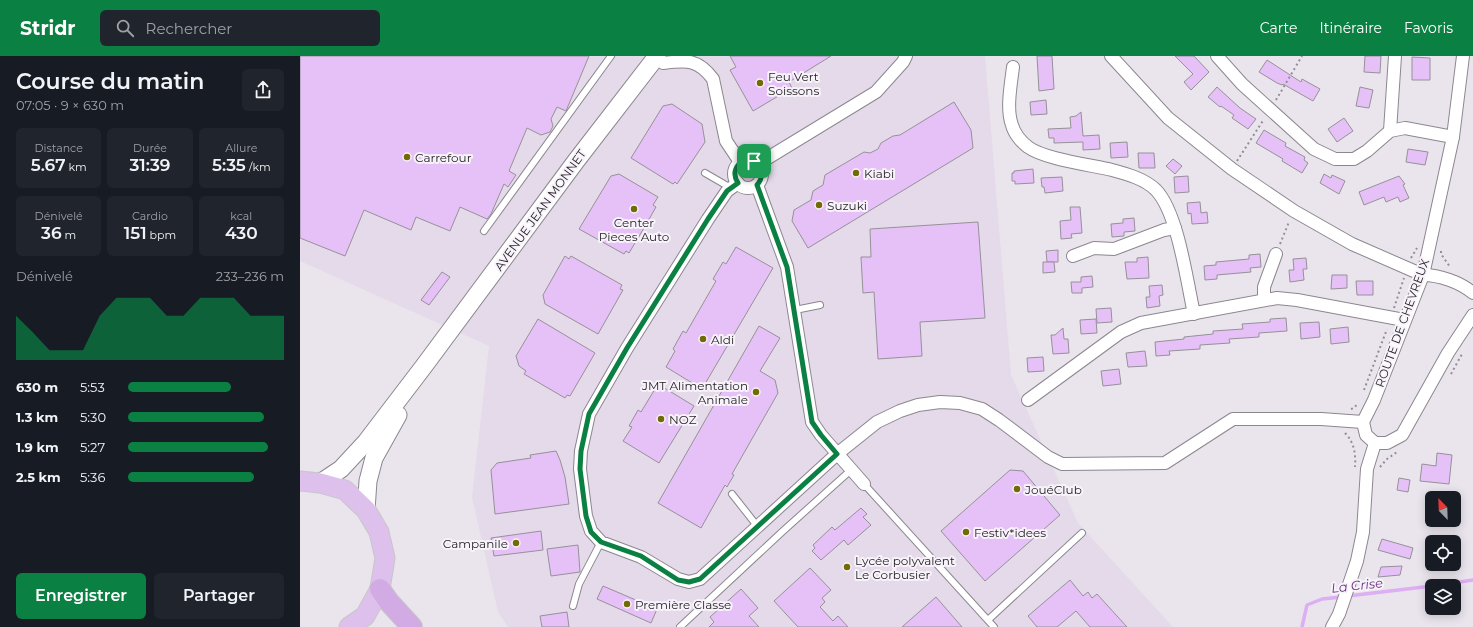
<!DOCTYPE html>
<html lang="fr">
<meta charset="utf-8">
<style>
body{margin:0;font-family:Montserrat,sans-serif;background:#20242c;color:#f1f3f6;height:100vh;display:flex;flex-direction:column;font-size:15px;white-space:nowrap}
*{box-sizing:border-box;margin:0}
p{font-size:13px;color:#9ea1a6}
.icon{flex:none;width:22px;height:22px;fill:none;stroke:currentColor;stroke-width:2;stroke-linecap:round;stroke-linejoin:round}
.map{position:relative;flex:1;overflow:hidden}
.details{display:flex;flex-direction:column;background:#171b24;width:300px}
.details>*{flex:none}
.needle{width:26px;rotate:337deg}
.fabs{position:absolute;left:1125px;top:435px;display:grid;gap:8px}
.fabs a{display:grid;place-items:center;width:36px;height:36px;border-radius:6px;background:#171b24;box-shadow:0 2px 10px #0003;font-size:20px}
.pin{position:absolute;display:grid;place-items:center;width:34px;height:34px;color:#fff;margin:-17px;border-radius:8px;box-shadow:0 2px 6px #0006}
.round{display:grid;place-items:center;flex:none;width:42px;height:42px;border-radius:6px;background:#20242c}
.head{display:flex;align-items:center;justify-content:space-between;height:68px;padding:0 16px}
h1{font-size:22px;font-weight:600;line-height:30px}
.metrics{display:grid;grid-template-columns:repeat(3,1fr);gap:6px;height:68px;padding:4px 16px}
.metrics div{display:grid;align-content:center;border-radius:6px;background:#20242c;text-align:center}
.metrics b{font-size:17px;font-weight:600}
.metrics small{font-size:11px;font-weight:400}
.metrics p{font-size:11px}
.chart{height:112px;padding:8px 16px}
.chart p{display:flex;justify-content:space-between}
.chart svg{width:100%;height:72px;margin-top:4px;fill:#0b8043;opacity:.7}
.button{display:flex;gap:8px;margin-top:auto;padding:8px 16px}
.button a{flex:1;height:46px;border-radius:6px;background:#0b8043;color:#fff;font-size:16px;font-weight:600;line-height:46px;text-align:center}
.button a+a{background:#20242c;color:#f1f3f6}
ul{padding:0 16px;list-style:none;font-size:13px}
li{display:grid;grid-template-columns:64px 48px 1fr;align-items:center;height:30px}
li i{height:10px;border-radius:5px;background:#0b8043}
header{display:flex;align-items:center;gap:24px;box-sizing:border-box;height:56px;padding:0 20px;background:#0b8043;color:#fff}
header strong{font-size:19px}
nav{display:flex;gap:22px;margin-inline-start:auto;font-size:14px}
.search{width:280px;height:36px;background:#20242c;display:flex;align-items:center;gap:10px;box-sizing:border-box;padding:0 14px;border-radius:6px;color:#9ea1a6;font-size:15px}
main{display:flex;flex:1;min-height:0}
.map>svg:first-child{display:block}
.built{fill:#e4dae9}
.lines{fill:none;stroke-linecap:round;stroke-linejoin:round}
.stream{stroke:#dcaef2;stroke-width:3.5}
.building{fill:#e6c1f8;stroke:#969198}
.service-casing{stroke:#8c878e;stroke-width:8}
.minor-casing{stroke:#8c878e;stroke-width:14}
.secondary-casing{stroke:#8c878e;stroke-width:19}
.primary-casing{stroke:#c7c6c7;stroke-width:21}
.trunk-casing{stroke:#c7c6c7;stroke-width:22}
.path{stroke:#928e94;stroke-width:2;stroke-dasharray:2 3;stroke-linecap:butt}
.service{stroke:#fff;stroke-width:6}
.minor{stroke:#fff;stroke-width:12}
.secondary{stroke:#fff;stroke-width:17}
.primary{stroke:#ddc0eb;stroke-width:19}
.trunk{stroke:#d2abe4;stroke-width:20}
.route-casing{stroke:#fff;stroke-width:8}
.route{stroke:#0b8043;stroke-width:5}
.poi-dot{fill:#726b05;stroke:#f8f3fa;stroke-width:1.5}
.labels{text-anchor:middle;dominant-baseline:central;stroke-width:4;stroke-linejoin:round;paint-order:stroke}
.poi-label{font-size:12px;fill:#262427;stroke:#f8f3fa;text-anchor:start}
.street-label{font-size:12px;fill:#262427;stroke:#f8f3fa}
.water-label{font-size:13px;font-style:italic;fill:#68307f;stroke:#f8f3fa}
</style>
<header>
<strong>Stridr</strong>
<div class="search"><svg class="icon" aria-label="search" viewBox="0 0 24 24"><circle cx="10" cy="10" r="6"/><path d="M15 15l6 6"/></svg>Rechercher</div>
<nav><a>Carte</a><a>Itinéraire</a><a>Favoris</a></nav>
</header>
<main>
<section class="details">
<div class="head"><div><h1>Course du matin</h1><p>07:05 · 9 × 630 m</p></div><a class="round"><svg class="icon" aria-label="share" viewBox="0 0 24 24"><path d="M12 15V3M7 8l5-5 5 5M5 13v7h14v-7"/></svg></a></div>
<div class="metrics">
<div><p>Distance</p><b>5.67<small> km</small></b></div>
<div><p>Durée</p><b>31:39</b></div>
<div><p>Allure</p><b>5:35<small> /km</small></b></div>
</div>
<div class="metrics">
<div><p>Dénivelé</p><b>36<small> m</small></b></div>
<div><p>Cardio</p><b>151<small> bpm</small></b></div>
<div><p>kcal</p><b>430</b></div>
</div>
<div class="chart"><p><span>Dénivelé</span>233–236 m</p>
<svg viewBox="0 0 160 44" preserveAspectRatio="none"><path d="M0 44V17L10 27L20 38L30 38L40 38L50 17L60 6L70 6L80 6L90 17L100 17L110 6L120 6L130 6L140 17L150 17L160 17V44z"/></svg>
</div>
<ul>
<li><b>630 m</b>5:53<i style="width:66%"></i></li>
<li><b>1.3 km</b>5:30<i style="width:87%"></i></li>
<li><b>1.9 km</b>5:27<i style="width:90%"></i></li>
<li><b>2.5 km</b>5:36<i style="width:81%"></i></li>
</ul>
<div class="button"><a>Enregistrer</a><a>Partager</a></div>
</section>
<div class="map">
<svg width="1173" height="571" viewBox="0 0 1173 571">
<rect width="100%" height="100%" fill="#eae5ed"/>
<path class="built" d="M0,0H685L711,319L778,467L873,571H208L198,556L172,441L189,290L0,205Z"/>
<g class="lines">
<g class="stream">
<path d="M1135,530L1173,524"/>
<path d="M1048,540L1132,530"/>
<path d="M1002,571L1007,549L1022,543L1042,541"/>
</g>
</g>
<g class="building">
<path d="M0,0H289L266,55L257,51L251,63L253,70L250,76L241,79L227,72L209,115L216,119L208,131L204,128L191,158L187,163L160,151L150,175L116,161L111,174L64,154L45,200L0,182Z"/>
<path d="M430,0H531L489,26L492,32L453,55L430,14L436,11Z"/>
<path d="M737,0H752L754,33L739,35Z"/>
<path d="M875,0H894L909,16L891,34L884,26L893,18Z"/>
<path d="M1065,0H1081L1080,17L1064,16Z"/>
<path d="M1112,1L1130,2V24H1112Z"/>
<path d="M967,4L1001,26L1002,23L1020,33L1013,45L983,28L982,29L977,27L959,16Z"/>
<path d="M917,31L940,52L956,63L948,73L932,62L934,59L921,50L920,51L908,41Z"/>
<path d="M1060,31L1073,34L1069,52L1056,50Z"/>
<path d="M746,44L747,58L731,59L730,46Z"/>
<path d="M654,46L671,74L673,92L508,192L492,165L494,154L511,144L513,135L523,129L525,119L564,96L570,97L578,93L581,87L593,80L600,79Z"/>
<path d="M372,48L402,68L405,86L377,128L375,126L373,128L331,102L363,50Z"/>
<path d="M781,56L783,80L799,79L800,93L783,94V86L754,87V82H749L748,73L771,72L770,61L776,60Z"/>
<path d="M1044,62L1053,75L1037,86L1028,73Z"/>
<path d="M964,74L986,87L985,90L1005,101L1004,104L1008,107L1002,117L982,105L983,103L956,87Z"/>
<path d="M827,86L828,101L811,102L810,87Z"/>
<path d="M1108,93L1128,96L1125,109L1106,106Z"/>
<path d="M838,97H854L855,112H839Z"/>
<path d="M873,103L882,110L875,118L866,110Z"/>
<path d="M733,113L734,127L715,128V125H712V117H714V115Z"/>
<path d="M319,118L358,141L353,149L356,151L344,172L329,197L326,195L324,198L279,173L311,120Z"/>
<path d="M1024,118L1031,122L1032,119L1045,125L1039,138L1020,127Z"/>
<path d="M888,120L889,136L875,137L874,121Z"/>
<path d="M1099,120L1105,128L1103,129L1109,142L1100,146L1098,141L1086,146L1084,141L1064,149L1059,136Z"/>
<path d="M762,121L763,135L745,137L744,131H742L741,122Z"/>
<path d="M900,146L901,157L907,156L908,167L892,168L891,157L888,158L887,147Z"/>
<path d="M770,151H780L782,177L771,178L772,182L761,183L760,165L771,164Z"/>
<path d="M834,162L835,175L824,176V180L812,181L811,168L823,167V163Z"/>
<path d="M678,166L685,262L620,266L622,300L578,303L574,236L563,237L561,201H571L570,173Z"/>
<path d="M436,191L473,212L402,333L366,311L375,295L373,293L383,275L386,277L416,225L413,223L423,206L426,208Z"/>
<path d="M758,194V206H747L746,195Z"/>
<path d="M960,198L961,211L950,212L951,216L917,219V223L905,224L904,210L916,209V206L949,203V199Z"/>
<path d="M265,200L269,203L271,200L322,229L320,233L323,234L298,278L245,248L243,239Z"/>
<path d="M848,201L849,222L827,223L825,206H837V202Z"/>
<path d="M1006,202L1007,213H1003L1004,224L990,226L989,214H994L993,203Z"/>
<path d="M743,206H754L755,216L743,217Z"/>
<path d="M142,216L150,221L129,249L121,244Z"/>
<path d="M1032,219H1047V232L1031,233Z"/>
<path d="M792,220L793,231L782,232V237H772L771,226H781V221Z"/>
<path d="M1056,225H1073V239H1057Z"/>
<path d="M862,229L863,239L859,240L860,250L847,252L846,241H850L849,230Z"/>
<path d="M811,252L812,266L797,267L796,253Z"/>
<path d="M986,262L987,275L959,277V281L929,283L930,287L900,289V293L869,295L870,299L856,300L855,286L884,283V281L913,278V275L943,273L942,268L970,266V263Z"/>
<path d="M238,263L295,297L270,340L267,339L265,342L224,318L226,315L219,310L216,300Z"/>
<path d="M796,263L797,277L781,278L780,264Z"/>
<path d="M1019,266L1020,281L1001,283L1000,267Z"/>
<path d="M459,270L480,282L460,315L475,324L478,337L432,418L434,419L427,431L425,429L401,472L358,447Z"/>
<path d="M1048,271L1049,286L1031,288L1030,273Z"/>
<path d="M763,272L764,283H768L769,297L753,298L751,279H755Z"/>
<path d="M845,295L847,310L828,311L826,297Z"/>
<path d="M743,301L744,315L728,316L727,302Z"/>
<path d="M819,313L821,328L803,330L801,315Z"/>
<path d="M358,328L394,350L359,407L323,385L332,371L329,370L338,354L341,356Z"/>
<path d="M256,395L260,404L265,421L269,448L195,458L191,414L197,407L231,402L230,399Z"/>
<path d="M1137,397L1152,399L1149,428L1120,425L1122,408L1136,410Z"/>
<path d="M710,414L723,415L760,459L685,525L641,475Z"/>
<path d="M1099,422L1110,424L1108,436L1097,434Z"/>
<path d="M561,452L567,458L563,461L571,469L548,489L544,484L521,504L512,495L515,492L513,489L532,471L535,474Z"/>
<path d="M241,475L243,494L194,500L191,482Z"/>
<path d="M1082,483L1113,492L1110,503L1078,494Z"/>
<path d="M278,489L280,516L251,520L247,493Z"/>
<path d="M1102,510L1100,519L1078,521L1081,511Z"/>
<path d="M510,512L531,534L522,542L525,546L520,551L533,565L538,560L548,571H498L474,545Z"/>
<path d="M770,524L783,540L788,536L792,542L797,538L827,571H790L776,555L757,571H737L728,560Z"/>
<path d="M303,530L357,553L351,567L297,543Z"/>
<path d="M441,533L458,552L449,560L459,571H409L414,566L410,561Z"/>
<path d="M636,541L662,571H602Z"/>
<path d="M267,556L269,571H242L240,560Z"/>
</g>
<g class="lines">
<defs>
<g id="service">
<path d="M405,117L431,132"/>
<path d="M184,175L311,0"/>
<path d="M495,254L520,249"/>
<path d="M564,428L694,571"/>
<path d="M432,438L458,471"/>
<path d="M273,550L279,528L301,486"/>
<path d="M688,564L782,477"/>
<path d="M380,571L483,475L551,414"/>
</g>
<g id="minor">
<path d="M811,0L868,62L932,113L994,155L1052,188L1123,219C1139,219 1160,226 1173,237"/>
<path d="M917,0L942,28L1014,93L1035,103H1054L1067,95L1090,75L1105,72L1153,81"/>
<path d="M363,7C387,4 398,3 413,23L426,85L440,106"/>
<path d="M713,11C711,28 706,53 712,69C714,77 721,86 728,91C744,103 791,109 812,114C827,118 845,123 856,134C878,157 887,226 894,258"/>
<path d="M1090,75L1095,0"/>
<circle cx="448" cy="118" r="14"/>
<path d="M458,108L576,36L603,6L606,0"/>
<path d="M438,127L427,135L408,163L327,292L289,358L281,395L280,413L286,460L291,475L301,486L341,501L378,523L389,526L400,523L537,398L577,366L600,355L618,349L640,346L660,347L682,353L699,364L748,401L762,408L865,407L933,363H1021L1063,366"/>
<path d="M457,129L487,211L512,366L521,379L564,428"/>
<path d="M773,200L794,192L814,193L864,174L875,172"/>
<path d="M964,244V231L976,198"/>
<path d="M728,344L821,276L841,267L977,242L997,244L1104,264"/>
<path d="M1075,387L1066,379L1063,366L1074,344L1123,219L1153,81L1163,0"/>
<path d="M1075,387H1087L1102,379L1148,297L1173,259"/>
<path d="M1032,571L1039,558L1057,505L1063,476L1067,413L1075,387"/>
</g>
<g id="secondary">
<path d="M20,427L41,413L66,386L124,310L276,105L357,0"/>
<path d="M66,454L68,425L74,402L98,359"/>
</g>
<path id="primary" d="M0,425L20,427L45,434L66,454L79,476L85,502L80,533L65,560L49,571"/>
<path id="trunk" d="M80,533L89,546L112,571"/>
</defs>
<use href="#service" class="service-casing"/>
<use href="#minor" class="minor-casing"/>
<use href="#secondary" class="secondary-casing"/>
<use href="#primary" class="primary-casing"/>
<use href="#trunk" class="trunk-casing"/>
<g class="path">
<path d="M976,44L1002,0"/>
<path d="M937,105L964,63"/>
<path d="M980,188L989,166"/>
<path d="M1141,195V198L1150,211"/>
<path d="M1111,202L1117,192"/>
<path d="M1094,252L1104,222"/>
<path d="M1151,318L1162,298"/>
<path d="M1064,334L1087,273"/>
<path d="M1051,353L1054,352L1058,347"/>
<path d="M1045,377C1054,386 1056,398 1055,411"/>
<path d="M1080,411L1087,403L1097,396"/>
</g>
<use href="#service" class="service"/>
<use href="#minor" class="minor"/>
<use href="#secondary" class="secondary"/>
<use href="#primary" class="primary"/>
<use href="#trunk" class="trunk"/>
</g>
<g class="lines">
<defs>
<path id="route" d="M445,104L454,105C463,112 464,121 457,129L487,211L512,366L521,379L537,398L400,523L389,526L378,524L341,500L301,486L291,476L286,460L280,413L281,395L289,358L327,292L408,163L427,135L438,127C432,118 435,109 445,104Z"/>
</defs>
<use href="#route" class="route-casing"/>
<use href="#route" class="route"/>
</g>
<g class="poi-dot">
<circle cx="460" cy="27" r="4"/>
<circle cx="107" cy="101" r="4"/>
<circle cx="556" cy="117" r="4"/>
<circle cx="519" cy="149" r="4"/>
<circle cx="334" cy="153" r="4"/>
<circle cx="403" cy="283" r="4"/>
<circle cx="456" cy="336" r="4"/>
<circle cx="361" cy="363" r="4"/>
<circle cx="717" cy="433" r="4"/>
<circle cx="666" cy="476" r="4"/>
<circle cx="216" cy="487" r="4"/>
<circle cx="547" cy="511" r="4"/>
<circle cx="327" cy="548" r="4"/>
</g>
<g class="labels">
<g class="poi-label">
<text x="468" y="20">Feu Vert<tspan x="468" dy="14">Soissons</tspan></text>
<text x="115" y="101">Carrefour</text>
<text x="564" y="117">Kiabi</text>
<text x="527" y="149">Suzuki</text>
<text x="334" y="166" text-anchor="middle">Center<tspan x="334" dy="14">Pieces Auto</tspan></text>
<text x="411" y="283">Aldi</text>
<text x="448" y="329" text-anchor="end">JMT Alimentation<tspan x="448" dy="14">Animale</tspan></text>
<text x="369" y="363">NOZ</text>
<text x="725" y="433">JouéClub</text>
<text x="674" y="476">Festiv*idees</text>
<text x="208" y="487" text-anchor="end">Campanile</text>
<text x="555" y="504">Lycée polyvalent<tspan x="555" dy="14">Le Corbusier</tspan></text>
<text x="335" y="548">Première Classe</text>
</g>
<g class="street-label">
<text transform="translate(240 154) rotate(-54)">AVENUE JEAN MONNET</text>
<text transform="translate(1102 267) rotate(-70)">ROUTE DE CHEVREUX</text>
</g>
<g class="water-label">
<text transform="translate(1057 529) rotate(-6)">La Crise</text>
</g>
</g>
</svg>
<div class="fabs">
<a><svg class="needle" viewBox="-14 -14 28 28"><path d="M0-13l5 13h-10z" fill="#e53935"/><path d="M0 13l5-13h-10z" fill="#9ea1a6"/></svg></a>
<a><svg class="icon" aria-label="locate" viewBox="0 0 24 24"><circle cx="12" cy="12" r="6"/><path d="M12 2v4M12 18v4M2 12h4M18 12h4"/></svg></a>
<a><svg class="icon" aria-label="layers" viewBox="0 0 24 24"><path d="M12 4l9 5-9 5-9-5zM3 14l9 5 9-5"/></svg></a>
</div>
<div class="pin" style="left:454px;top:105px;background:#1e9e55"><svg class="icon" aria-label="arrive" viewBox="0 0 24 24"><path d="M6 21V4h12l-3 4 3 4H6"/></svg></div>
</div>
</main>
